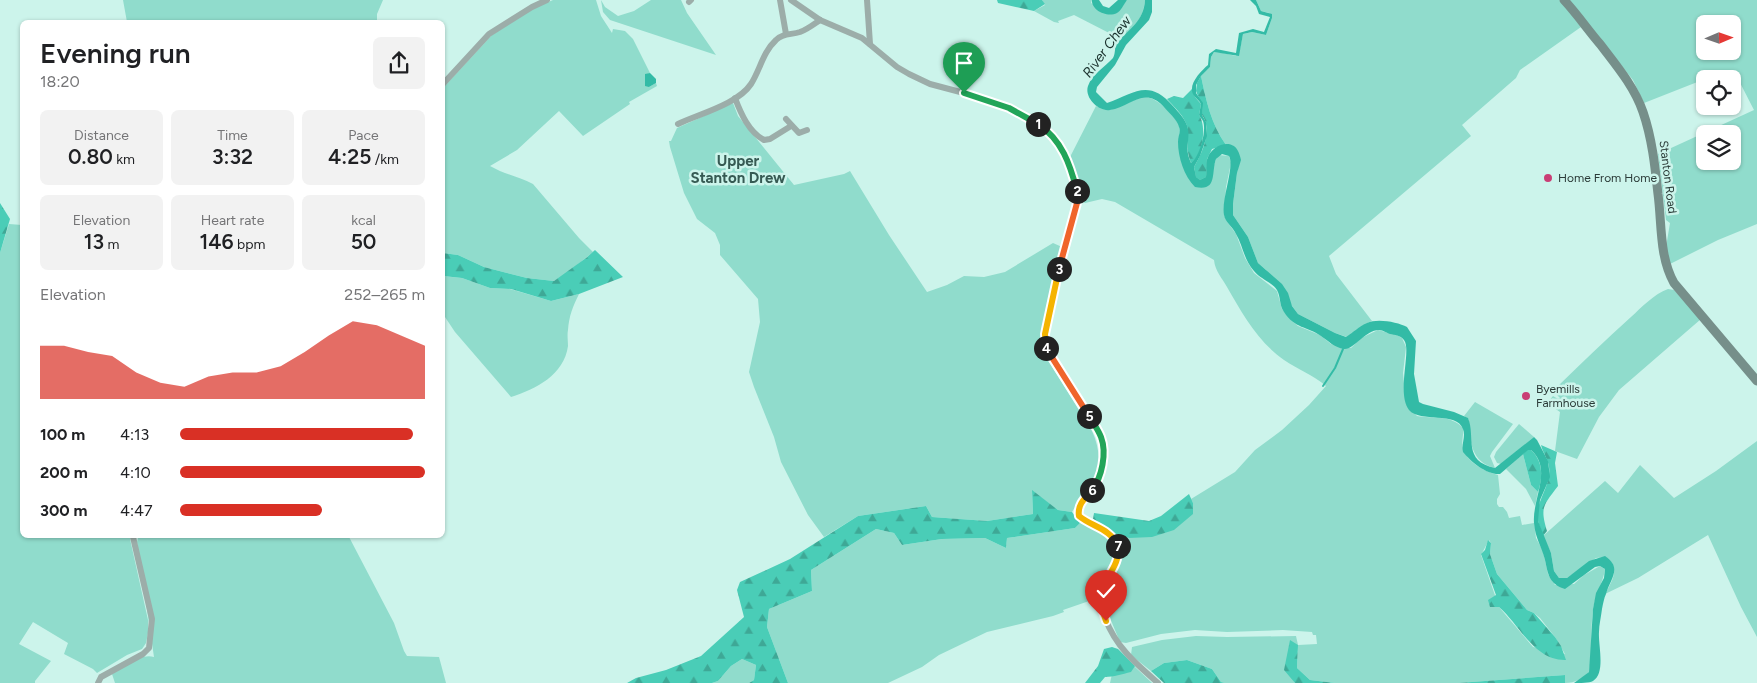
<!DOCTYPE html>
<meta charset="utf-8">
<style>
body{margin:0;font-family:Figtree,sans-serif;background:#f2f2f2;color:#202124;height:100vh;display:flex;flex-direction:column;font-size:19px;white-space:nowrap}
*{box-sizing:border-box;margin:0}
p{font-size:16px;color:#757577}
.icon{flex:none;width:28px;height:28px;fill:none;stroke:currentColor;stroke-width:2;stroke-linecap:round;stroke-linejoin:round}
.map{position:relative;flex:1;overflow:hidden}
.details{position:absolute;left:20px;top:20px;width:425px;height:518px;display:flex;flex-direction:column;background:#fff;border-radius:8px;box-shadow:0 1px 4px #0004}
.details>*{flex:none}
.needle{width:32px;rotate:88deg}
.buttons{position:absolute;left:1696px;top:15px;display:grid;gap:10px}
.buttons a{display:grid;place-items:center;width:45px;height:45px;border-radius:8px;background:#fff;box-shadow:0 1px 4px #0004;font-size:25px}
.pin{position:absolute;display:grid;place-items:center;width:42px;height:42px;color:#fff;margin:-51px -21px;border-radius:50% 50% 50% 0;rotate:-45deg;box-shadow:0 0 5px #0007}
.pin .icon{rotate:45deg}
.km{position:absolute;width:25px;height:25px;margin:-12px;border-radius:50%;background:#222;color:#fff;font-size:14px;line-height:25px;text-align:center}
.round{display:grid;place-items:center;flex:none;width:52px;height:52px;border-radius:8px;background:#f2f2f2}
.summary{display:flex;align-items:center;justify-content:space-between;height:85px;padding:0 20px}
h1{font-size:28px;font-weight:600;line-height:38px}
.stats{display:grid;grid-template-columns:repeat(3,1fr);gap:8px;height:85px;padding:5px 20px}
.stats div{display:grid;align-content:center;border-radius:8px;background:#f2f2f2;text-align:center}
.stats b{font-size:21px;font-weight:600}
.stats small{font-size:14px;font-weight:400}
.stats p{font-size:14px}
.chart{height:140px;padding:10px 20px}
.chart p{display:flex;justify-content:space-between}
.chart svg{width:100%;height:90px;margin-top:5px;fill:#d93025;opacity:.7}
ul{padding:0 20px;list-style:none;font-size:16px}
li{display:grid;grid-template-columns:80px 60px 1fr;align-items:center;height:38px}
li i{height:12px;border-radius:6px;background:#d93025}
.map>svg:first-child{display:block}
.grass{fill:#90dccc;fill-rule:evenodd}
.forest{fill:url(#forest-firs)}
.water{fill:#33bba6}
.lines{fill:none;stroke-linecap:round;stroke-linejoin:round}
.stream{stroke:#33bba6;stroke-width:2}
.minor{stroke:#9cada9;stroke-width:6}
.secondary{stroke:#768f8a;stroke-width:9}
.split-1-casing{stroke:#fff;stroke-width:10}
.split-2-casing{stroke:#fff;stroke-width:10}
.split-3-casing{stroke:#fff;stroke-width:10}
.split-4-casing{stroke:#fff;stroke-width:10}
.split-5-casing{stroke:#fff;stroke-width:10}
.split-6-casing{stroke:#fff;stroke-width:10}
.split-7-casing{stroke:#fff;stroke-width:10}
.split-8-casing{stroke:#fff;stroke-width:10}
.split-1{stroke:#22a559;stroke-width:6}
.split-2{stroke:#22a559;stroke-width:6}
.split-3{stroke:#f0652b;stroke-width:6}
.split-4{stroke:#f5b400;stroke-width:6}
.split-5{stroke:#f0652b;stroke-width:6}
.split-6{stroke:#22a559;stroke-width:6}
.split-7{stroke:#f5b400;stroke-width:6}
.split-8{stroke:#f5b400;stroke-width:6}
.poi-dot{fill:#c93e75;stroke:#ccf4eb;stroke-width:2}
.labels{text-anchor:middle;dominant-baseline:central;stroke-width:5;stroke-linejoin:round;paint-order:stroke}
.street-label{font-size:12px;fill:#2b3b38;stroke:#ccf4eb}
.poi-label{font-size:12px;fill:#2b3b38;stroke:#ccf4eb;text-anchor:start}
.water-label{font-size:14px;font-style:italic;fill:#1a302c;stroke:#ccf4eb}
.quarter-label{font-size:15px;font-weight:bold;fill:#365a53;stroke:#ccf4eb}
</style>
<div class="map">
<svg width="1757" height="683" viewBox="0 0 1757 683">
<defs>
<pattern id="forest-firs" width="22" height="20" patternUnits="userSpaceOnUse" patternTransform="scale(1.25)"><rect width="22" height="20" fill="#4acdb7"/><path d="M5 1l3.5 6h-7zM16 11l3.5 6h-7z" fill="#3ea896"/></pattern>
</defs>
<rect width="100%" height="100%" fill="#ccf4eb"/>
<g class="grass">
<path d="M123,0H383L377,14V22H127Z"/>
<path d="M553,0H596L601,16L612,33L613,29L625,31L633,39L650,73L645,75L649,87L656,83L657,86L629,102L630,104L583,136L559,111L517,150L490,166C504,174 519,177 533,184L579,238L593,252L566,274L554,281L527,278L484,267L458,255L443,253L442,89L492,35L532,9Z"/>
<path d="M601,0L605,7L618,16L634,11L651,0H681L687,13L716,55L610,20L603,12Z"/>
<path d="M1042,0H1092L1091,3L1113,14L1118,12L1127,0H1145C1144,17 1132,33 1118,43L1113,35L1074,15L1058,21L1059,23L1054,22L1034,11L1045,5Z"/>
<path d="M1256,0H1561L1581,27L1520,70L1516,78L1462,125L1471,136L1329,256L1336,274L1372,321L1365,324L1347,337L1335,333L1298,314L1266,270L1258,263L1248,237L1233,215V204L1237,173L1240,158L1234,146L1226,145C1211,124 1206,100 1201,76L1210,67L1211,57L1214,52L1223,53L1236,56L1240,49L1243,34L1252,32L1266,35L1272,18L1269,13L1261,11Z"/>
<path d="M1569,0H1757V224L1718,240L1670,264L1666,247L1670,223L1666,220L1658,154L1754,110L1734,71L1705,79L1644,103L1633,80ZM1705,24H1732V51H1705ZM1705,134H1732V161H1705Z"/>
<path d="M1147,97C1158,99 1176,116 1179,126C1181,132 1178,137 1179,142C1179,155 1181,161 1186,173L1214,165L1216,159L1219,155L1229,156L1231,163L1226,187L1224,215L1226,220L1236,234L1245,258L1254,273L1277,291L1282,309L1292,321L1298,326L1320,335L1331,344L1351,348L1361,338L1378,330L1397,335L1402,338L1406,347L1403,373L1406,404L1417,416C1433,419 1450,414 1463,428C1464,434 1461,443 1463,448C1466,462 1486,472 1498,475L1500,494L1497,499V504L1499,507H1503L1507,512L1509,518L1520,516L1522,525L1534,523L1536,538L1543,551L1548,574L1555,585L1574,584L1584,575L1600,566L1605,569C1603,583 1595,595 1593,610C1590,631 1593,651 1589,672C1581,679 1576,683 1565,683V675L1458,683H1335L1310,680L1297,668L1298,645L1293,680L1295,683H1225L1221,682L1212,669L1187,660L1164,663L1151,671L1131,655L1132,647L1162,640L1196,636L1227,637L1296,636L1298,645L1317,644L1316,635H1313L1312,632L1283,630L1227,632L1195,630L1161,634L1126,643L1120,642L1102,599C1109,580 1128,553 1113,533L1129,538L1193,503L1191,499L1235,472L1255,450L1282,430L1309,405L1326,386C1313,375 1297,369 1284,360C1258,342 1242,313 1227,287C1222,278 1215,271 1214,260L1115,202L1102,199L1085,203L1082,201L1069,159L1096,106L1110,110L1137,99ZM1489,540L1491,543L1490,554L1497,574L1527,610L1534,613L1540,618L1555,637L1565,654L1533,647L1499,607L1481,555Z"/>
<path d="M733,103L738,116L794,185L844,174L850,171L889,235L927,292L947,285L964,276L984,277L1005,272L1053,243L1062,247L1054,274L1050,304L1040,340L1041,349L1092,431C1101,451 1102,470 1089,489C1083,497 1077,503 1072,512L1058,510L1032,491L1033,514L987,521L932,517L926,506L858,516L824,537L808,515L781,462L774,437L754,387L749,372L760,322L758,299L720,255V245L715,233L697,219L684,193L670,147L669,141H671L677,128Z"/>
<path d="M9,224L22,225V535H131L130,539L148,620V633L146,643L142,649L127,655L97,673L93,669L64,654L68,643L33,622L19,644L51,661L35,681V683H0V253Z"/>
<path d="M442,276L462,278L490,288L510,289L551,301L579,294C573,306 569,316 568,330C567,335 568,341 568,346C564,375 536,389 511,397L455,332L443,314Z"/>
<path d="M1668,289L1674,290L1701,319L1619,390L1599,417L1577,459L1555,451L1560,412L1547,403L1553,396L1558,399L1560,398L1556,394L1557,387C1581,364 1605,340 1631,317C1642,307 1654,294 1668,289Z"/>
<path d="M1475,402L1513,424L1492,452L1490,456L1495,468C1472,463 1469,441 1469,420L1464,416Z"/>
<path d="M1519,424L1534,437L1501,464L1497,463L1494,457L1496,452Z"/>
<path d="M1757,441V637L1741,607L1708,535L1638,578L1605,594C1612,581 1621,568 1606,557L1596,558L1567,578H1559L1554,571L1551,553L1543,536L1605,481L1618,493L1640,465L1674,498L1716,471Z"/>
<path d="M1523,454L1531,485L1538,492L1535,506L1526,489L1506,469Z"/>
<path d="M1080,523C1096,530 1118,538 1113,559L1092,600L1063,610L1064,612L1053,616L987,632L939,655L922,667L888,683H788L767,627L769,609L812,591L811,570L876,529L894,533L902,545L942,539L985,538L1006,548L1007,538L1075,528Z"/>
<path d="M139,535H348L394,623L404,651L407,656L439,657L446,683H115L112,674C124,667 140,653 154,657L137,542Z"/>
<path d="M742,659L756,665L754,680L749,683H712L718,681L731,666Z"/>
<path d="M1134,666L1152,683H1110L1112,674Z"/>
</g>
<g class="forest">
<path d="M997,0H1042L1045,4L1034,11L998,3Z"/>
<path d="M1201,76C1206,100 1211,124 1226,145L1212,149L1207,159L1206,177L1200,180L1196,177L1194,167C1202,154 1213,129 1202,115C1203,100 1201,104 1196,91L1197,83Z"/>
<path d="M1192,89L1195,97L1201,104L1199,115C1207,126 1203,156 1191,163C1186,150 1188,145 1188,132C1188,119 1175,108 1167,99L1174,96L1183,98Z"/>
<path d="M0,203L10,219L0,253Z"/>
<path d="M595,250L623,277L579,294L551,301L511,289L490,288L462,278L443,276V253L458,255L484,267L527,278L554,281L586,258Z"/>
<path d="M1541,445L1557,452L1555,463L1558,486C1543,506 1540,507 1547,531L1543,536C1542,531 1539,526 1538,521C1534,502 1552,486 1549,467C1548,459 1543,453 1541,445Z"/>
<path d="M1527,450H1531C1543,461 1543,477 1538,492L1531,485L1523,454Z"/>
<path d="M1032,490L1058,510L1072,512L1080,523L1075,528L1007,538L1006,548L985,538L942,539L902,545L894,533L876,529L811,570L812,591L769,609L767,627L788,683H749L754,680L756,665L742,659L731,666L718,681L712,683H627L636,678L666,670L701,656L744,617L737,590L740,582L790,559L858,516L926,506L932,517L987,521L1033,514Z"/>
<path d="M1189,494L1193,503V514L1174,530L1152,537L1129,538L1113,533L1093,519L1094,513L1149,521L1161,516Z"/>
<path d="M1488,540L1491,543L1490,554L1497,574L1527,610L1534,613L1555,637L1561,646L1566,660C1534,661 1520,625 1499,607H1490L1488,600L1496,595L1481,554L1485,550Z"/>
<path d="M1290,640L1298,645L1297,668L1310,680L1335,683H1295L1284,670Z"/>
<path d="M1112,647L1118,649L1135,666L1131,672C1122,674 1114,677 1105,677L1100,683H1085L1098,666L1104,649Z"/>
<path d="M1187,660L1212,669L1221,682L1225,683H1164L1151,671L1164,663Z"/>
<path d="M1565,675V683H1458Z"/>
</g>
<g class="water">
<path d="M1092,0H1099L1103,6L1109,8L1118,0H1127C1124,4 1121,11 1117,13C1107,18 1091,10 1092,0Z"/>
<path d="M1145,0H1152V12L1149,20L1126,45L1115,65L1097,87L1096,92L1107,103C1134,93 1149,78 1173,106C1179,113 1186,119 1188,129C1190,142 1184,148 1191,163C1199,158 1207,131 1203,121C1202,119 1200,117 1199,115L1201,104C1199,100 1195,98 1193,94C1188,84 1201,71 1208,65L1209,54L1216,49L1236,53L1239,33L1253,29L1264,32L1270,17L1259,14L1256,6L1250,0H1256L1261,11L1272,14V18L1266,35L1252,32L1243,34L1239,56L1214,52L1211,57L1210,67L1201,76L1196,85V93L1203,103L1202,115L1206,122L1207,136L1200,156L1194,167L1196,177L1200,180L1206,177C1207,170 1205,163 1208,157C1211,148 1225,140 1234,146C1238,149 1240,155 1241,160L1237,173L1233,204V215L1248,237L1258,263L1282,284L1288,293L1292,306L1298,314L1335,333L1346,337C1353,333 1359,326 1367,323C1377,318 1398,322 1407,327L1416,341L1414,374L1419,402L1423,404L1454,412L1468,418C1476,437 1462,461 1495,468L1534,437L1537,440L1548,461L1550,477L1540,500L1538,521L1551,553L1554,571L1559,578H1567L1589,561L1605,556C1623,568 1610,579 1606,594C1604,598 1603,604 1602,609C1601,617 1599,625 1599,632C1598,645 1606,673 1593,681C1589,683 1580,683 1574,683L1589,672L1593,609L1596,593L1604,578L1605,569L1600,566L1595,567L1565,589C1549,584 1548,574 1545,560C1542,547 1535,538 1534,523C1532,499 1553,469 1531,450H1528L1500,474C1487,475 1471,462 1463,452C1461,444 1466,437 1463,429C1457,411 1420,423 1409,410C1396,393 1412,350 1404,340C1400,335 1395,335 1390,334C1387,333 1383,330 1379,330C1365,330 1354,350 1344,349C1335,348 1327,340 1321,336C1307,326 1295,329 1284,312C1279,305 1281,297 1277,290C1272,282 1260,279 1254,271C1244,260 1243,246 1236,234C1233,227 1225,222 1224,215C1221,199 1235,167 1229,156L1222,154L1216,159C1211,172 1218,192 1195,187C1184,176 1178,157 1178,142C1178,136 1181,132 1179,127C1177,119 1168,112 1163,106C1144,86 1130,107 1110,110C1099,112 1084,98 1088,86C1092,74 1105,67 1113,58C1116,53 1114,47 1117,43C1129,29 1144,21 1145,0Z"/>
<path d="M650,73L656,79V83L649,87L645,86V74Z"/>
</g>
<g class="lines">
<path class="stream" d="M1323,386L1335,368L1343,349"/>
<g class="minor">
<path d="M780,0L786,34"/>
<path d="M791,0L820,20L862,38L897,67L909,74L930,84L964,93L1009,108L1029,118L1043,128L1055,139L1064,152L1071,166L1077,193V203L1062,257L1044,341L1046,349L1096,428L1103,445V457L1097,481L1080,505L1078,511L1079,516C1090,526 1108,527 1116,542C1127,562 1100,580 1100,599C1100,606 1103,612 1105,618C1116,647 1135,663 1158,683"/>
<path d="M867,0L870,44"/>
<path d="M689,2L691,0"/>
<path d="M442,85L489,34L532,7L547,0"/>
<path d="M735,98C741,114 749,132 764,140L770,139L791,126"/>
<path d="M786,119L799,133L807,130"/>
<path d="M678,124C699,114 738,104 751,84C760,70 763,52 776,40C783,33 791,35 800,32C808,29 814,24 820,20"/>
<path d="M98,683L101,677L143,654L149,648L152,619L133,537L134,535"/>
</g>
<path class="secondary" d="M1564,0C1577,14 1588,30 1600,44C1616,65 1634,86 1643,112C1652,138 1655,166 1658,194C1662,224 1659,256 1674,283L1757,381"/>
</g>
<g class="lines">
<defs>
<path id="split-1" d="M964,93L1009,108L1038,124"/>
<path id="split-2" d="M1038,124C1062,140 1070,164 1077,191"/>
<path id="split-3" d="M1059,269L1077,203V191"/>
<path id="split-4" d="M1046,348L1045,334L1059,269"/>
<path id="split-5" d="M1046,348L1089,416"/>
<path id="split-6" d="M1089,416C1093,423 1098,429 1101,437C1107,453 1102,477 1092,490"/>
<path id="split-7" d="M1092,490C1085,498 1077,505 1079,516C1092,527 1110,528 1118,546"/>
<path id="split-8" d="M1106,621C1104,614 1100,606 1100,598C1101,580 1121,567 1118,546"/>
</defs>
<use href="#split-1" class="split-1-casing"/>
<use href="#split-2" class="split-2-casing"/>
<use href="#split-3" class="split-3-casing"/>
<use href="#split-4" class="split-4-casing"/>
<use href="#split-5" class="split-5-casing"/>
<use href="#split-6" class="split-6-casing"/>
<use href="#split-7" class="split-7-casing"/>
<use href="#split-8" class="split-8-casing"/>
<use href="#split-1" class="split-1"/>
<use href="#split-2" class="split-2"/>
<use href="#split-3" class="split-3"/>
<use href="#split-4" class="split-4"/>
<use href="#split-5" class="split-5"/>
<use href="#split-6" class="split-6"/>
<use href="#split-7" class="split-7"/>
<use href="#split-8" class="split-8"/>
</g>
<g class="poi-dot">
<circle cx="1548" cy="178" r="5"/>
<circle cx="1526" cy="396" r="5"/>
</g>
<g class="labels">
<g class="street-label">
<text transform="translate(1668 177) rotate(83)">Stanton Road</text>
</g>
<g class="poi-label">
<text x="1558" y="178">Home From Home</text>
<text x="1536" y="389">Byemills<tspan x="1536" dy="14">Farmhouse</tspan></text>
</g>
<g class="water-label">
<text transform="translate(1107 47) rotate(-54)">River Chew</text>
</g>
<g class="quarter-label">
<text x="738" y="161">Upper<tspan x="738" dy="17">Stanton Drew</tspan></text>
</g>
</g>
</svg>
<div class="buttons">
<a><svg class="needle" viewBox="-14 -14 28 28"><path d="M0-13l5 13h-10z" fill="#e53935"/><path d="M0 13l5-13h-10z" fill="#757577"/></svg></a>
<a><svg class="icon" aria-label="locate" viewBox="0 0 24 24"><circle cx="12" cy="12" r="6"/><path d="M12 2v4M12 18v4M2 12h4M18 12h4"/></svg></a>
<a><svg class="icon" aria-label="layers" viewBox="0 0 24 24"><path d="M12 4l9 5-9 5-9-5zM3 14l9 5 9-5"/></svg></a>
</div>
<div class="pin" style="left:964px;top:93px;background:#1e9e55"><svg class="icon" aria-label="arrive" viewBox="0 0 24 24"><path d="M6 21V4h12l-3 4 3 4H6"/></svg></div>
<div class="pin" style="left:1106px;top:621px;background:#d93025"><svg class="icon" aria-label="check" viewBox="0 0 24 24"><path d="M5 12l5 5 9-10"/></svg></div>
<b class="km" style="left:1038px;top:124px">1</b>
<b class="km" style="left:1077px;top:191px">2</b>
<b class="km" style="left:1059px;top:269px">3</b>
<b class="km" style="left:1046px;top:348px">4</b>
<b class="km" style="left:1089px;top:416px">5</b>
<b class="km" style="left:1092px;top:490px">6</b>
<b class="km" style="left:1118px;top:546px">7</b>
<section class="details">
<div class="summary"><div><h1>Evening run</h1><p>18:20</p></div><a class="round"><svg class="icon" aria-label="share" viewBox="0 0 24 24"><path d="M12 15V3M7 8l5-5 5 5M5 13v7h14v-7"/></svg></a></div>
<div class="stats">
<div><p>Distance</p><b>0.80<small> km</small></b></div>
<div><p>Time</p><b>3:32</b></div>
<div><p>Pace</p><b>4:25<small> /km</small></b></div>
</div>
<div class="stats">
<div><p>Elevation</p><b>13<small> m</small></b></div>
<div><p>Heart rate</p><b>146<small> bpm</small></b></div>
<div><p>kcal</p><b>50</b></div>
</div>
<div class="chart"><p><span>Elevation</span>252–265 m</p>
<svg viewBox="0 0 160 44" preserveAspectRatio="none"><path d="M0 44V18L10 18L20 21L30 23L40 31L50 36L60 38L70 33L80 31L90 31L100 28L110 21L120 13L130 6L140 8L150 13L160 18V44z"/></svg>
</div>
<ul>
<li><b>100 m</b>4:13<i style="width:95%"></i></li>
<li><b>200 m</b>4:10<i style="width:100%"></i></li>
<li><b>300 m</b>4:47<i style="width:58%"></i></li>
</ul>
</section>
</div>
